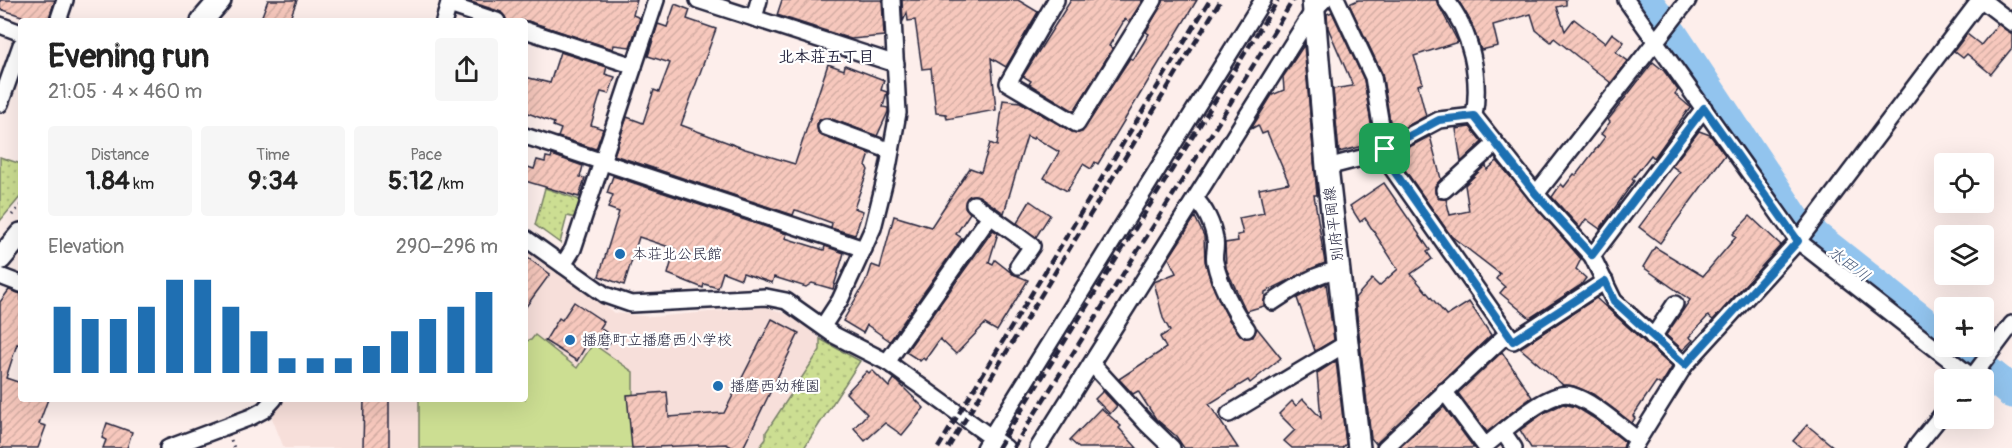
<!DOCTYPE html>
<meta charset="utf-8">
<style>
body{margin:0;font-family:Pangolin,"Klee One",sans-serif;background:#f6f6f6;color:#222;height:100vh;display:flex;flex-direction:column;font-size:22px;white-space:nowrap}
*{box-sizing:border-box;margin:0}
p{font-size:20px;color:#767676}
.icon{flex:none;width:33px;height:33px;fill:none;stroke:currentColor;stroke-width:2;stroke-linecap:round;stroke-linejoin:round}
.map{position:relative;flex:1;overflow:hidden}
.sheet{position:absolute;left:18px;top:18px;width:510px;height:384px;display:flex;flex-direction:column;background:#fff;border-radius:6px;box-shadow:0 6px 24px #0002}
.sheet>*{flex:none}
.fabs{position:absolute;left:1934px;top:153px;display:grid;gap:12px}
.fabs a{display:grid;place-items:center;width:60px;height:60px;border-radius:6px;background:#fff;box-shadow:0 6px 24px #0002;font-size:30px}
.pin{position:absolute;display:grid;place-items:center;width:51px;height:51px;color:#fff;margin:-26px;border-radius:12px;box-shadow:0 3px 9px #0006}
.round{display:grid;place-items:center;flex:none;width:63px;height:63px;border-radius:6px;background:#f6f6f6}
.headline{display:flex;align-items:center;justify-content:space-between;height:102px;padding:0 30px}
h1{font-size:33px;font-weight:800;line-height:45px}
.figures{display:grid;grid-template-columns:repeat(3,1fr);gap:9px;height:102px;padding:6px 30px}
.figures div{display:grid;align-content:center;border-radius:6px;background:#f6f6f6;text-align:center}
.figures b{font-size:26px;font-weight:800}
.figures small{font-size:16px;font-weight:400}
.figures p{font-size:16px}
.chart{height:168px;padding:12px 30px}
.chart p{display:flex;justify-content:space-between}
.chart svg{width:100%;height:108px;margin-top:6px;stroke:#1f6fb2;stroke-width:6}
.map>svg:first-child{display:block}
.built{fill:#f7dfda}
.grass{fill:url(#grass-dots);stroke:#778066;stroke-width:1.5}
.pitch{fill:#ccde92;stroke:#778066;stroke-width:1.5}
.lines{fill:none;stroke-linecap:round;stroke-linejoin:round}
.river{stroke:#92c4ee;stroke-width:33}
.building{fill:url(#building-hatch);stroke:#22223b;stroke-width:1.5}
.street-casing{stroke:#22223b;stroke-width:20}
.secondary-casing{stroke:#22223b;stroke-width:26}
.path{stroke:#22223b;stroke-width:3;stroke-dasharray:1.5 4.5;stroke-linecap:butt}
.street{stroke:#fff;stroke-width:15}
.secondary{stroke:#fff;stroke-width:21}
.rail{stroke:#22223b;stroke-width:4.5;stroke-dasharray:9 4.5;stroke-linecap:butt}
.route-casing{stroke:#fff;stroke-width:12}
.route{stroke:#1f6fb2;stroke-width:8}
.poi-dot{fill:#1f6fb2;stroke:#fff;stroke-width:2}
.labels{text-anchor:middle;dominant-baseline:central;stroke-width:4.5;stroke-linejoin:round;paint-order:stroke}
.street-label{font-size:15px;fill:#22223b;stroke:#fff}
.poi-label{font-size:15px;fill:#22223b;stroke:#fff;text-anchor:start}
.neighbourhood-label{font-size:16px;font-weight:bold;fill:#22223b;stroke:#fff}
.water-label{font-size:16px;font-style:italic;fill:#495b7a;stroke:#fff}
</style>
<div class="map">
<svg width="2012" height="448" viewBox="0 0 2012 448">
<defs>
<pattern id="grass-dots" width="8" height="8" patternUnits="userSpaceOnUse" patternTransform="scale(1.5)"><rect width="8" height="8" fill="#ccde92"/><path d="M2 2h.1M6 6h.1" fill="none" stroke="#afbe7f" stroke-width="1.8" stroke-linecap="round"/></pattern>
<pattern id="building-hatch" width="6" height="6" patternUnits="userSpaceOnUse" patternTransform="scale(1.5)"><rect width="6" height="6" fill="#f7c8bd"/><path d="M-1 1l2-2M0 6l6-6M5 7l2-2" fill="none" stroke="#d3aca3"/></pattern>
</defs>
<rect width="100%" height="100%" fill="#fdeeeb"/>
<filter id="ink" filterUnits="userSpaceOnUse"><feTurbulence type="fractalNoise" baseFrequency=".0167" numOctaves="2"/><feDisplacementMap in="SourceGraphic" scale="12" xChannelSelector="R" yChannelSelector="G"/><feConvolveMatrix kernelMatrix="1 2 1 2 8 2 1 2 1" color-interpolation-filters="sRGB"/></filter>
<g filter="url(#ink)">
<path class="built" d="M525,249L615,313L652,317L767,307L802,320L820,339V350L766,431V439L759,448H284L272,418L282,399H525Z"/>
<g class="grass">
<path d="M0,157L21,164V196L0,221Z"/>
<path d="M545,188L580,200L576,218L567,216L560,243L535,225Z"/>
<path d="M820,339L860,361L804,448H759L766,439V432L820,350Z"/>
</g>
<path class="pitch" d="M535,335L577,368L593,344L633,372V448H419V399H525V341L531,340Z"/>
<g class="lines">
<g class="river">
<path d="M1645,0L1671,34L1796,222L1944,339"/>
<path d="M1954,346L2012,392"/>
</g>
</g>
<g class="building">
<path d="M0,0H55L48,21H37L0,9Z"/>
<path d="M268,0H297L289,21H260Z"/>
<path d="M472,0H637L633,15L640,18L630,47L614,45L613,49L528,21H507L501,12L471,2Z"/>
<path d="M782,0H882L884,36L851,39L777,15Z"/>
<path d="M902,0H1018L1038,12L1006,67L991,58L996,110L947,119L946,114L936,113L931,68L922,69L915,20L908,21L907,13L903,21Z"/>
<path d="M1071,0H1143L1129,22L1125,19L1109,46L1113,48L1074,111L1029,84L1031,81L1023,76Z"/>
<path d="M1164,0H1197L1098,164L1095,162L1091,169L1083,164L1067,191L1044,178L1059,152L1034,137L1033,139L1027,136L1004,213L979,196L971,195L967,198L965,207L970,213L956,234L962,238L890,341L867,325L863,333L843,321L868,277L872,265L880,268L894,216L931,227L970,168L981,172L990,143L997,146L1003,100L1020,102L1072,132H1082L1130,58L1133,60L1149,34L1146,32Z"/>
<path d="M1358,0H1436L1458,42L1414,56L1423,83L1418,85L1426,116L1392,134L1382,73L1349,4Z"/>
<path d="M1458,0H1566V5L1557,7L1565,31L1574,19L1605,43L1612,33L1624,42L1616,52L1628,61L1611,83L1554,38L1551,42L1536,30L1531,14L1493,25L1498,46L1481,50L1471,22Z"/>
<path d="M675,4L690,10L687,19L716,29L681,125L745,149L795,164L828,64L844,70L845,65L884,80L881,90L887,92L883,107L888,108V112L877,136L829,118L820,119L817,124L818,133L822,136L870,154L866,166L868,170L854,208L863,211L855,235L831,228L832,223L799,211L795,210L793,215L614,155L627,117L643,123L654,90L659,92L670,63L648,56L658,24L667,27Z"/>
<path d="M1332,12L1364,80L1374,143L1339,152L1333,89L1353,86L1328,28L1327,14Z"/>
<path d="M1998,24L2012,34V48L1991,74L1967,54L1963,58L1954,51L1967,34L1981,45Z"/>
<path d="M1304,45L1317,195H1314L1325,263L1265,292L1264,306L1246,311L1226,268L1225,243L1238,241L1237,235L1243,234L1239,218L1264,213L1259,189L1289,183L1267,132L1262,134L1258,125L1251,129L1272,95L1284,90L1283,77Z"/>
<path d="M560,52L607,67L605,74L615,77L609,94L601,92L591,125L603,129L596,149L558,137L561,129L553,126L554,123L525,112V77L550,83Z"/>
<path d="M1653,62L1664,71L1678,90L1675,94L1690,107L1654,158L1651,155L1632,179L1634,181L1600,229L1586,219L1580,228L1552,197L1561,184L1564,187L1574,174L1576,175L1605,137L1601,134L1610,122L1608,120Z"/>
<path d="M1470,127L1482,142L1461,162L1456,129Z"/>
<path d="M1699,131L1710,135L1725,155L1660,243L1639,227L1680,172L1672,166Z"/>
<path d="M1430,136L1441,179L1435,186V193L1440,199H1446L1450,215L1469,211L1465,185L1486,165L1487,170L1497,161L1581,259L1576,269L1586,278L1581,285L1530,318L1500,293L1505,287L1496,279L1500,274L1451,236L1396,157V154Z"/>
<path d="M552,155L583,166L580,177L585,178L579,197L525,181V166L534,169L537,160L545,162L546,157L551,158Z"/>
<path d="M613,176L787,234L785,238L824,250L825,246L844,253L833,289L812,283L806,287L774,277L772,283L743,273L741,279L723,272L718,288L704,284L703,288L668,274L675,249L639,237L624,285L599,276L619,212L608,208L613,195L607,193Z"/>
<path d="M1384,183L1430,250L1427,252L1432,259L1411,274L1447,316L1469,302L1491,335L1376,444L1371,438L1355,298L1372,279L1379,286L1398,269L1365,218L1360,222L1350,206Z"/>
<path d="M1030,201L1050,215L1036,237L1017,223Z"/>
<path d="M1750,216L1781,245L1713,320L1708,316L1689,337L1693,340L1683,350L1666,335L1690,300L1643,267L1655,247L1703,276L1736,237L1733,234Z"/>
<path d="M1195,217L1204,236L1205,261L1211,282L1229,320L1244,338L1253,337L1257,328L1281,358L1250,383L1248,380L1209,404L1238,448H1184L1176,436L1156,419L1138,391L1133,394L1119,379L1166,348L1160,337L1170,331L1163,318L1154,282L1176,273L1169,258Z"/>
<path d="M993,230L998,233L989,262L993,264L995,260L1013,274L1028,280L997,331L985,324L956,354L940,339L925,360L923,358L920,361L906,352Z"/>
<path d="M525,256L550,274L525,308Z"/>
<path d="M1326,283L1334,340L1315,351L1297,298Z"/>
<path d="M9,290L21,294V345L17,344L6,378L21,383V399H48L39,424L46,426L38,448H0V302Z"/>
<path d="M1596,298L1672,367L1661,385L1656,382L1633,416L1635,418L1632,423L1593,394L1574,386L1563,385L1520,348Z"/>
<path d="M574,302L604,322L600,328L613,337L606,349L592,340L588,342L577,361L545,341L559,318L562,320Z"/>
<path d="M772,319L799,333L743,448H734L726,444L632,448L627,395L667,392L669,417L724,413Z"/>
<path d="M1502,352L1532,397L1487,432L1458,393Z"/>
<path d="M1336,361L1346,444L1342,448H1292L1284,441L1295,430L1279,414L1292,401L1296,406L1303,399L1321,418L1317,373Z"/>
<path d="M872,370L889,387L894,379L898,382L924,408L902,435L885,423L865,441L854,428L867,414L846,393L867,371L869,373Z"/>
<path d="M1103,391L1117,406L1110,414L1095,399Z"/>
<path d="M364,399H389V448H363Z"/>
<path d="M1563,404L1576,407L1600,422L1625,442L1623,448H1531L1520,430L1544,413Z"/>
<path d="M1444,407L1474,448H1399Z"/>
<path d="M1101,408L1121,426L1119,428L1137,448H1079L1070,440Z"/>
<path d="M107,423L132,432L127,448H103L106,440L102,438Z"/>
<path d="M1807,425L1835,448H1802L1793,441Z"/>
</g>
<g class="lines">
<defs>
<g id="street">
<path d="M698,0L896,64"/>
<path d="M1056,0L1008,83L1077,124L1154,0"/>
<path d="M1337,0L1373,77L1387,161L1513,341L1605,281"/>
<path d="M1446,0C1471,31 1481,77 1474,116L1536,194"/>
<path d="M1626,0L1798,241L1972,377"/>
<path d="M1982,0L2012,23"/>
<path d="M449,5L497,21"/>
<path d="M754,18L759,0"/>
<path d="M58,21L65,0"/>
<path d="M444,21L450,0"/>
<path d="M0,25L21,33"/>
<path d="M525,30L634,66"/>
<path d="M0,104L21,45"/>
<path d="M826,127L891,151"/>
<path d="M525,136L864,249"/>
<path d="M1327,167L1373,155L1439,120L1474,116"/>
<path d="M1444,190L1495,144"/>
<path d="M1195,199C1205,208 1213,225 1215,239C1217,247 1213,255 1215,262C1219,283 1234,312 1247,329"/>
<path d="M974,204L1032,246L1018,266"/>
<path d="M525,238L605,295L631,304L766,297L786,301L834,335L887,362L1006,448"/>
<path d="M1592,256L1704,108"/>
<path d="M563,265L573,249L656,0"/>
<path d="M0,276L21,284"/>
<path d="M1273,302C1293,289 1315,273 1339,270"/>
<path d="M823,326L840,300L873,228L888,168L898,113L892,0"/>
<path d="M1653,337L1675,304"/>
<path d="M887,362L990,216"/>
<path d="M1092,364L1146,423L1172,448"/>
<path d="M1685,365L1614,301L1592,256L1536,194L1688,0"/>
<path d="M1970,380L2012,324"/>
<path d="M1444,391L1485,446C1502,433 1550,388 1571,395C1594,402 1618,425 1637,439"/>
<path d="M1229,414L1347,343"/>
<path d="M1503,432L1514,448"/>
<path d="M168,448L251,417L264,410L274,399"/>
<path d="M984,448L1263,0"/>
<path d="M1038,448L1313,11L1324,0"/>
<path d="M1385,448L1507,334"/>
<path d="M1633,448L1685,365L1798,241L1980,0"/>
<path d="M1915,448L1944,412"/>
</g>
<g id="secondary">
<path d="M1313,0L1327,167L1359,448"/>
<path d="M202,21L220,0"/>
<path d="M0,259L21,234"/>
</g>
</defs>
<use href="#street" class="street-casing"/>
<use href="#secondary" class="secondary-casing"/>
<g class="path">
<path d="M12,215L21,205"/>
<path d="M231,440L234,448"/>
</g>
<use href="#street" class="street"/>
<use href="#secondary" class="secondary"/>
<g class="rail">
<path d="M938,448L1210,0"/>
<path d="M948,448L1221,0"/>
<path d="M998,448L1278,0"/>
<path d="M1013,448L1209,138L1293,0"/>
</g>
</g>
</g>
<g class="lines" filter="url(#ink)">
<defs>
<path id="route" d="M1704,108L1798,241L1685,365L1614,301L1605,281L1513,341L1387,161L1385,149L1439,120L1474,116L1536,194L1592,255Z"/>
</defs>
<use href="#route" class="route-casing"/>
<use href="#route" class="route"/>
</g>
<g class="poi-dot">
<circle cx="620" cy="254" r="6"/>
<circle cx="570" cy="340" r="6"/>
<circle cx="718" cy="386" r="6"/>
</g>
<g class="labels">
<g class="street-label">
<text transform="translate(1334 224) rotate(-97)">別府平岡線</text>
</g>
<g class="poi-label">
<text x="632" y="254">本荘北公民館</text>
<text x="582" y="340">播磨町立播磨西小学校</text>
<text x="730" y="386">播磨西幼稚園</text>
</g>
<g class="neighbourhood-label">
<text x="826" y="57">北本荘五丁目</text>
</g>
<g class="water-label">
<text transform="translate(1849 264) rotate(38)">水田川</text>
</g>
</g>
</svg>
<div class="fabs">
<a><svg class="icon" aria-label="locate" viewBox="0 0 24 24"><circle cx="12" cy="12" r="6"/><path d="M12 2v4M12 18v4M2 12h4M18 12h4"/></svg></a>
<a><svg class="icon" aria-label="layers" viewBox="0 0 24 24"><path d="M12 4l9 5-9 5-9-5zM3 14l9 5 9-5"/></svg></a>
<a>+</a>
<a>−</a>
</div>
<div class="pin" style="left:1385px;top:149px;background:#1e9e55"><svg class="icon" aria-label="arrive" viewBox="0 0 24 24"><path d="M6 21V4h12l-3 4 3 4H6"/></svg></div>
<section class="sheet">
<div class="headline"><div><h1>Evening run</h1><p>21:05 · 4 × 460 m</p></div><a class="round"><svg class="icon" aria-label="share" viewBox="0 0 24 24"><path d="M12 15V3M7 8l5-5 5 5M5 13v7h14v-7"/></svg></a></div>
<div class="figures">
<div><p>Distance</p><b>1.84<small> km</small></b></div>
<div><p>Time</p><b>9:34</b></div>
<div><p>Pace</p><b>5:12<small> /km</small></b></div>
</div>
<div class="chart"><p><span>Elevation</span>290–296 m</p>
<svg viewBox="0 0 160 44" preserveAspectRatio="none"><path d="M5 44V17M15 44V22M25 44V22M35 44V17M45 44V6M55 44V6M65 44V17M75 44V27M85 44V38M95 44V38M105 44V38M115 44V33M125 44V27M135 44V22M145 44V17M155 44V11"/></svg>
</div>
</section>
</div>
